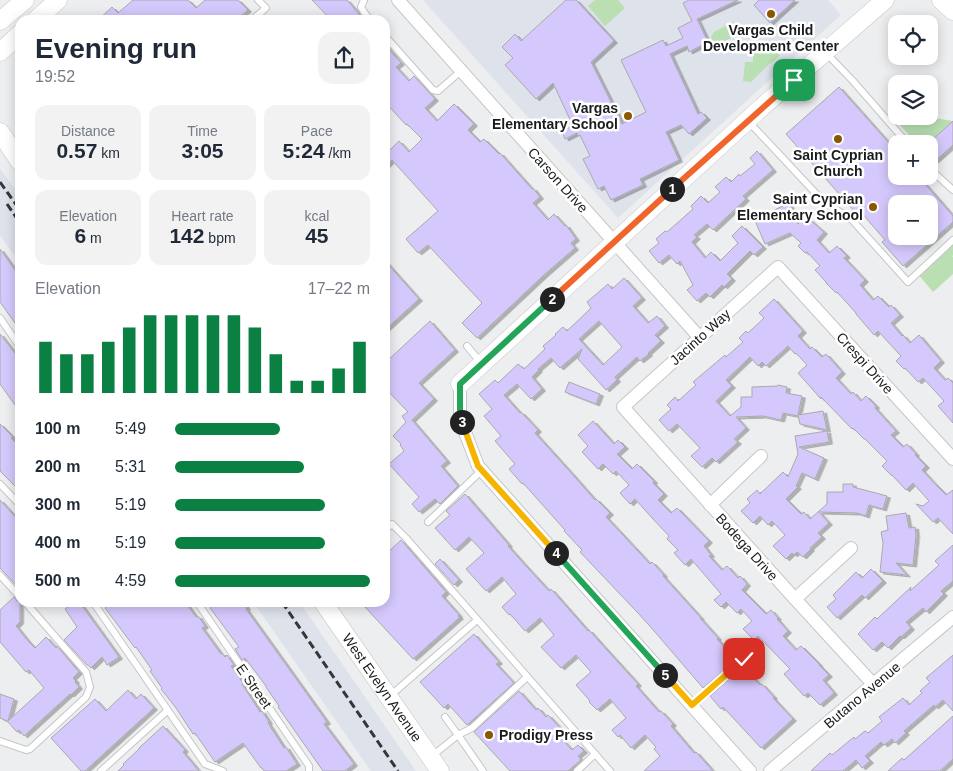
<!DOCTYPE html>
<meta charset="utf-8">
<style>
body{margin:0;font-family:Helvetica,sans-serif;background:#f2f2f3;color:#1f2937;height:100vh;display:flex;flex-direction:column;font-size:19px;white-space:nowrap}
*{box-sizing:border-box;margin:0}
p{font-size:16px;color:#747a83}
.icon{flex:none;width:28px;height:28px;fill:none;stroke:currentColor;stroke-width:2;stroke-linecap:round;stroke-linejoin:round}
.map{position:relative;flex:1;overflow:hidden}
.details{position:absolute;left:15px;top:15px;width:375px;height:592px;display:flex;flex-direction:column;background:#fff;border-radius:15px;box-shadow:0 2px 12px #0003}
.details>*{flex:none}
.tools{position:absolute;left:888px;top:15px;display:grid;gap:10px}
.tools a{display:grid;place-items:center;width:50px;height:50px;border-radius:10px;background:#fff;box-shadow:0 2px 12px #0003;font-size:25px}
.pin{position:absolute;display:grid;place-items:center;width:42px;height:42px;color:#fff;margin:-21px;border-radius:10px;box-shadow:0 2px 8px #0006}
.km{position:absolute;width:25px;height:25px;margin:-12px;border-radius:50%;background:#222;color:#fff;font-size:14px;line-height:25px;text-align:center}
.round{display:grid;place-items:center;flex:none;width:52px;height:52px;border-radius:15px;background:#f2f2f3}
.overview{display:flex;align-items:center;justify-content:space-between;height:85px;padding:0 20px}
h1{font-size:28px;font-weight:600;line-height:38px}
.stats{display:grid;grid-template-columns:repeat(3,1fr);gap:8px;height:85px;padding:5px 20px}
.stats div{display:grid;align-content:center;border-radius:12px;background:#f2f2f3;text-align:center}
.stats b{font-size:21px;font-weight:600}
.stats small{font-size:14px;font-weight:400}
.stats p{font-size:14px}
.chart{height:140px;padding:10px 20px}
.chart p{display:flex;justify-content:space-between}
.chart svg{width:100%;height:90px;margin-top:5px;stroke:#0b8043;stroke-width:6}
ul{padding:0 20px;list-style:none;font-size:16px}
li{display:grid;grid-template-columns:80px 60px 1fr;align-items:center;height:38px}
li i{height:12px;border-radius:6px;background:#0b8043}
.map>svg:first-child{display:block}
.built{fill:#dee2eb}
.green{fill:#b9dfb2}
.building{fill:#d5c8fc;stroke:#aaa9ac;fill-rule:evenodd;filter:url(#shadow)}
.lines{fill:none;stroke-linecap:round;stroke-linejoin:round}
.lane-casing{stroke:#c5c6c8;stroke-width:8}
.street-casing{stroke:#c5c6c8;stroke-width:14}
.secondary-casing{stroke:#c5c6c8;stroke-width:19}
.lane{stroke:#fff;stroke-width:6}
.street{stroke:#fff;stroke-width:12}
.secondary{stroke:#fff;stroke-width:18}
.rail{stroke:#353637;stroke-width:3;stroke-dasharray:8 4;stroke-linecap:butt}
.split-1-casing{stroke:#fff;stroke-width:10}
.split-2-casing{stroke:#fff;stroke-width:10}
.split-3-casing{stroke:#fff;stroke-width:10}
.split-4-casing{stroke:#fff;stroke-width:10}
.split-5-casing{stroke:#fff;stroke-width:10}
.split-6-casing{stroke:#fff;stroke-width:10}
.split-1{stroke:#f0652b;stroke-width:6}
.split-2{stroke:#f0652b;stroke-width:6}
.split-3{stroke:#22a559;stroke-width:6}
.split-4{stroke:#f5b400;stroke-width:6}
.split-5{stroke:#22a559;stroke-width:6}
.split-6{stroke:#f5b400;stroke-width:6}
.poi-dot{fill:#895800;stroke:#fff;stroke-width:2}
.labels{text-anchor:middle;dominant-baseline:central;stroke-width:5;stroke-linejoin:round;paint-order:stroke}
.poi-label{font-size:14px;font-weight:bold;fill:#1a1b1c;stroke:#fff}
.street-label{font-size:14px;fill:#1a1b1c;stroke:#fff}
</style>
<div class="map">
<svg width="953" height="771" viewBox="0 0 953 771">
<defs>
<filter id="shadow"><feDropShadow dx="3.5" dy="2" stdDeviation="0" flood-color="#0004"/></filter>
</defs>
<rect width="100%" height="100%" fill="#edeef0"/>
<g class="built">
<path d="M423,0H828L841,15L618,218Z"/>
<path d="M0,168L20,197V264L0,235Z"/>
<path d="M254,603H300L416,771H371Z"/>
</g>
<g class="green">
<path d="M595,0H618L625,8L605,26L588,6Z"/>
<path d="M733,22L739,24L741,29L739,34L718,44L713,42L711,37L714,32Z"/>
<path d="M763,44H769L780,56C775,58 775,62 769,64L751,82L743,81L745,62H753V52H761Z"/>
<path d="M908,116H923L953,121L928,144H917L899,124Z"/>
<path d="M953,241V256L951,255L953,257V274L933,292L917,273Z"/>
</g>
<g class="building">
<path d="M133,0H188L196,8L205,0H238L248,10L236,20H98L112,7L118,13Z"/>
<path d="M312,0H347L364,20H331Z"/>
<path d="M566,0H576L614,41L591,62L622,124L646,112L621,60L663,40L666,46L683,38L678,28L692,21L683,3L689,0H738L697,19L708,42L689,52L687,46L670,54L698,114L701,112L707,118L689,134L681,125L666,132L679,160L640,179L643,185L611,200L604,186L598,189L583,159L590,156L580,135L578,136L577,133L565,139L562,131L573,126L553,83L536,99L505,65L513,58L502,47L515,34L521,41Z"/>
<path d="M759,0H795L770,23L754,5Z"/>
<path d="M385,45L401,63L396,67L409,81L414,76L435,99L425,108L437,121L454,104L474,124L468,130L480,142L484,139L499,154L500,153L532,189L533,188L540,197L533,203L548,220L554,214L565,226L566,225L576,239L571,243L575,248L544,275L477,338L462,323L482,303L428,245L418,253L406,239L438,211L392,160L385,167V155L399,141L409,152L422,139L407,124L406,125L385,102Z"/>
<path d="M839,87L896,151V176H918L953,216V222L903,266L882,242L885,240L859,210L856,213L786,134ZM896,204H929V236H896Z"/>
<path d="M953,121V145L935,161L929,155V143Z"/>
<path d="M757,151L773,170L743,196L746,199L713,230L707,224L694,235L697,237L692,242L705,258L711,252L720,261L738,243L732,236L742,226L763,247L754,255L750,251L727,274L732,279L724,287L722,285L710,297L706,293L697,301L687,290L693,285L680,261L677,264L669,255L659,263L649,251L659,243L656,239L665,231L667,232L693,209L691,206L701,196L708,203L720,192L715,187L726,177L731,182L739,174L740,176L755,164L750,158Z"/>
<path d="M789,203L798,224L803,219L806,222L809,219L824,232L817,240L829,253L837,246L847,256L844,258L865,280L860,285L873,300L878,296L889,307L891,305L900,315L891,323L902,336L903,335L910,343L919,335L941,361L934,368L945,380L948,378L953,383V423L938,406L944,401L923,378L918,382L905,368L904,369L896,361L901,356L878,331L874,335L856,314V313L837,292L836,293L826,283V282L815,270L820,266L807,252L805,253L798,246L801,243L790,233L765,244L753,216L766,210L768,213Z"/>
<path d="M0,249L20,277V330L0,302Z"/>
<path d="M385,261L419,299L385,330Z"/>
<path d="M624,278L642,298L633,306L648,323L657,316L665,326L655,335L661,341L648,353L649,354L640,361L637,357L615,377L617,380L606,390L578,359L582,349L560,368L551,358L538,369L539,370L532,377L542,389L531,399L517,384L504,395L520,413L521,412L538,430L535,433L573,475L595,500L596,499L610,513L606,517L650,564L652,562L664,575L663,576L701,618H700L718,638L717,639L736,660L703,688L655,632L638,613L580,552L582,550L564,531L565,530L523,483L522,484L509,469L515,464L495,441L501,436L484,416L492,409L479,394L495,380L498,383L518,364L524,369L545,349L543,346L556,335L555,334L563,327L567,331L591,308L587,302L608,284L612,289ZM599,321L622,347L603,365L579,339Z"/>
<path d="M774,299L803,331L798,336L810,349L812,347L822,357L826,354L842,372L836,378L851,394L853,392L861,401L866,396L876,406L875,408L896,431L891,435L903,447L907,444L916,454L915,455L926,466L922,470L936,485L946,495L953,490V534L938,518L933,522L916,504L923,506L929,501L913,483L906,490L892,475V476L882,466L887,461L865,439H864L853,428L852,429L821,397V399L798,373L807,365L796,353L795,354L788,346L766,366L762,362L758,366L750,357L726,380L732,386L716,401L730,416L741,407V397H752V387L777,386L778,385L787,387L786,393L802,396L798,415L823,411L827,430L800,424L798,416L783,413L781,420L763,416L736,417L746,428L734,439L738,442L716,462L712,458L702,467L691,456L700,448L677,424L669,431L659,420L671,409L667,405L675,397L678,401L696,385L693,382L725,355L726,357L743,342L739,338L746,331L748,333L764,318L759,313Z"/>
<path d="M430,321L455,350L419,383L434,399L412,420L447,461L441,466L458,486L440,504L435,499L419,512L412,504L419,497L389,464L404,451L400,445L401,444L393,436L406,422L402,416L408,412L385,388V363Z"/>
<path d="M0,334L18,357L16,359L20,364V412L0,384Z"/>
<path d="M569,382L600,394L596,404L565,392Z"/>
<path d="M593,421L614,444L618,440L625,447L617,454L632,469L637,464L654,481L653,483L664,494L658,500L671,513L677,508L709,541L704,546L711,555L709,556L722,570L727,566L738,578L740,576L747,584L742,590L766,614L771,610L778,618L777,619L788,631L783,636L796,650L801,646L819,664V665L829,675L823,680L834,693L820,705L808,693L804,696L784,674L790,669L758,636L754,640L743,629L752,621L741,609L737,613L726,602L721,607L714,600L721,594L691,559L685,565L674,553L678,550L667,539L669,536L653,519L635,499L630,504L620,493L629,485L616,471L613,474L603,464L598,469L582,452L588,446L578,435Z"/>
<path d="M0,424L13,437L11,438L20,447V491L0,471Z"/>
<path d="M827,431L829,442L799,447L824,458L815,479L802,473L796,486L798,487L786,499L801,514L804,512L810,519L827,504V492H843V484H853V487L887,496L883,509L869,505L866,516L857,513L819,512L829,523L818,533L822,537L810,548L811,549L803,557L797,552L794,555L792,553L786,559L773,546L785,535L772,521L768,525L760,516L753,523L741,511L750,503L747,499L757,490L760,494L783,472L788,477L798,454L795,436Z"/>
<path d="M465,494L509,545L508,546L525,565L549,591L551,589L588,631L589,630L606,649L638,684L636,686L659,712L661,711L673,724L671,726L694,753L696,752L713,771H644L660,756L654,749L656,747L645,735L631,748L620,735L618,737L612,730L626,718L610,699L597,710L589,702L590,701L576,685L591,672L576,655L561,668L541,647L554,635L540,618L525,631L510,614L509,615L502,607L516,594L502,577L486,591L466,569L484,553L469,537L455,550L435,528L450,515L446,511Z"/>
<path d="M0,500L20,522V589L0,568Z"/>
<path d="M906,513L909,528L915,527L916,535L913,565L896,563L907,575L880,572L883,543L881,532L888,530L886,516Z"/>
<path d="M401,540L446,592L442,596L459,615L458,616L460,617L413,659L365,607L370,602H385V555Z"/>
<path d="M953,545V581L941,591L944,594L926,612L923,608L906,622L911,628L901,637L900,636L888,648L882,642L873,650L858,634L875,617L877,619L911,587L910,591L939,565L935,561Z"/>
<path d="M440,559L459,580L454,585L435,564Z"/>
<path d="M871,569L883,581L865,598L862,595L837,618L827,607L836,599L833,595L856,572L862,578Z"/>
<path d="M14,597L17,601L20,602V622L16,626L28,641L35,648L46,637L56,648L57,646L79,672L73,678L76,681L75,682L79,687L71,695L70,694L24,736L19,730L17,732L7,721L0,718V694L14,699L8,721L44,688L29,670L26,672L0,642V610Z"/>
<path d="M112,602H185L196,617L198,616L205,626L202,628L221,654L222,653L225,657L227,655L234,665L231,666L243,683L242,684L260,712L262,711L269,722L268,723L284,748L286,747L297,764L286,771H264L262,768H261L243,743L215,762L195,733L193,734L176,708L161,689L162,688L150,671L152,670L136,647L135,648L105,608Z"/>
<path d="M208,602H243L247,608L246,609L327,722L324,724L354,764L345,771H323L278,707L279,706L266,687V686L245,658L242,660L235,649L239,647L210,608L211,607Z"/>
<path d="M74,603H80L119,657L107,665L102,657L91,668L88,665H87L64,640L77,627L65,609Z"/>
<path d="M474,634L499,662L496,664L514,683L467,725L448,704L444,708L420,682Z"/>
<path d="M953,655V711L943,700L935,707L934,705L904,731L906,733L895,743L892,739L884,745L881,742L865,756L870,761L862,768L856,760L843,771H811L830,753L832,755L854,737L855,739L865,731L868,733L882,721L879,717L903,698L909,705L922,693L920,691L930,682L926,678Z"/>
<path d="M743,667L760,685L762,684L774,697L773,698L793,719L761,748L723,707L721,709L710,696Z"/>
<path d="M128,690L136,699L141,694L154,708L85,771H81L51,738L95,699L106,711Z"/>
<path d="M519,691L536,710L538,708L546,717L548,715L562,730L557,734L572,750L578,745L584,751L578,756L581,760L568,771H510L474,732Z"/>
<path d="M953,716V759L940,771H888L902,758L904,760Z"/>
<path d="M163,726L185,750L183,752L199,771H118L124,765L123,764L139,749V748Z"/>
</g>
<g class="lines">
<defs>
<g id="lane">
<path d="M364,0L361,7L364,12L370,20"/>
<path d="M252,20L266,8L258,0"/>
<path d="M385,36L433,90L438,91L461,71"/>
<path d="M826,53L853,81L908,144"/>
<path d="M748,121L822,200C832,208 843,213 853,221L908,282L953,240"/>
<path d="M929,168L953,190"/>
<path d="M0,318L20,347"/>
<path d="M467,346L481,363"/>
<path d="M0,484L20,505"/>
<path d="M428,522L482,470"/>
<path d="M385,530L392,524L406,538L610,771"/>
<path d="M0,575L20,597"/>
<path d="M93,602L205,764L223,771"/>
<path d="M197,602L309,766V771"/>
<path d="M729,643L758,675"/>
<path d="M390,696L477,620"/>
<path d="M692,705L744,659"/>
<path d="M0,741L26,750L30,749L86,697L90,687L86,672L25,602"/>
<path d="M432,756L458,735L445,717"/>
<path d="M101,771L167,711"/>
<path d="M483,771L458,735L472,728L527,677"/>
<path d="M577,771L595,754"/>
</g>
<g id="street">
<path d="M398,0L700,338"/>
<path d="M460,384V419L478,466L750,771"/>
<path d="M710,505L761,456"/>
<path d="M795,599L851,548"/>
<path d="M874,685L795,599L623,407L778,267L953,459"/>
<path d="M770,771L953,617"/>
</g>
<g id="secondary">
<path d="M941,0L953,11"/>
<path d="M36,20L58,0"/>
<path d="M0,21L25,0"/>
<path d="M0,52L20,34"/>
<path d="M0,132L20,162"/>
<path d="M460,384L762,107L885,0"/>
<path id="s1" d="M323,602L440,771"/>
</g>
</defs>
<use href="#lane" class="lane-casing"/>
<use href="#street" class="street-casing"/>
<use href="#secondary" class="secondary-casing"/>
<use href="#lane" class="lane"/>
<use href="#street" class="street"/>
<use href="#secondary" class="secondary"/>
<g class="rail">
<path d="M0,182L20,210"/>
<path d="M7,204L20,223"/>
<path d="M282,602L398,771"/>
</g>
</g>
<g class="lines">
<defs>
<path id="split-1" d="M672,189L794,80"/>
<path id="split-2" d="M552,299L672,189"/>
<path id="split-3" d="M462,422L460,420V384L552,299"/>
<path id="split-4" d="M462,422L478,466L556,553"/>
<path id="split-5" d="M556,553L665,675"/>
<path id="split-6" d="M665,675L692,705L744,659"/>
</defs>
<use href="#split-1" class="split-1-casing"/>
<use href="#split-2" class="split-2-casing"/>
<use href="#split-3" class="split-3-casing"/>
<use href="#split-4" class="split-4-casing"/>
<use href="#split-5" class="split-5-casing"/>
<use href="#split-6" class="split-6-casing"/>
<use href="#split-1" class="split-1"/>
<use href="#split-2" class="split-2"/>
<use href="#split-3" class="split-3"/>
<use href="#split-4" class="split-4"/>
<use href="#split-5" class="split-5"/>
<use href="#split-6" class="split-6"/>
</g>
<g class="poi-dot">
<circle cx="771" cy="14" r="5"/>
<circle cx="628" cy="116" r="5"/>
<circle cx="838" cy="139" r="5"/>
<circle cx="873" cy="207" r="5"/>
<circle cx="489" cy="735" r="5"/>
</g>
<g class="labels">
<g class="poi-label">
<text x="771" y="30">Vargas Child<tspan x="771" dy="16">Development Center</tspan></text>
<text x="618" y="108" text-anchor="end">Vargas<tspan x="618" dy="16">Elementary School</tspan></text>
<text x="838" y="155">Saint Cyprian<tspan x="838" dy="16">Church</tspan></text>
<text x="863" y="199" text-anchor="end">Saint Cyprian<tspan x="863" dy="16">Elementary School</tspan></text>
<text x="499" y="735" text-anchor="start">Prodigy Press</text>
</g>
<g class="street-label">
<text transform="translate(558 180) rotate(48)">Carson Drive</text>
<text transform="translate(700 337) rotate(-42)">Jacinto Way</text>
<text transform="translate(865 363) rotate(48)">Crespi Drive</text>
<text transform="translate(747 547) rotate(48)">Bodega Drive</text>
<text transform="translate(254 686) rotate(55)">E Street</text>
<text stroke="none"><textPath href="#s1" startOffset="104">West Evelyn Avenue</textPath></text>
<text transform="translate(862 695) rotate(-40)">Butano Avenue</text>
</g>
</g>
</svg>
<div class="tools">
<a><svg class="icon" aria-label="locate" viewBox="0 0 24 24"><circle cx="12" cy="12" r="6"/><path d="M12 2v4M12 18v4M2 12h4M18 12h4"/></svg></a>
<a><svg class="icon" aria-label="layers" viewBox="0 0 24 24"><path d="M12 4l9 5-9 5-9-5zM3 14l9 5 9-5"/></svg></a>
<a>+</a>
<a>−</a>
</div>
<div class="pin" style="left:794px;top:80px;background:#1e9e55"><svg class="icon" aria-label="arrive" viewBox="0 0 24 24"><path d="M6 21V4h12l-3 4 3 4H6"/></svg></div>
<div class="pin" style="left:744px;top:659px;background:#d93025"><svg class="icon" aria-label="check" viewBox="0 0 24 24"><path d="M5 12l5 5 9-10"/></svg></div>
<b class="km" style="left:672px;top:189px">1</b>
<b class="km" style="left:552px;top:299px">2</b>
<b class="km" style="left:462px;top:422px">3</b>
<b class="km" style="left:556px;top:553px">4</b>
<b class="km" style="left:665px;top:675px">5</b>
<section class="details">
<div class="overview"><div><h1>Evening run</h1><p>19:52</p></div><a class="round"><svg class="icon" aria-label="share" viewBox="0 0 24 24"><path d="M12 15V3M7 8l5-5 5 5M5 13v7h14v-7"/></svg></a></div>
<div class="stats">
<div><p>Distance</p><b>0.57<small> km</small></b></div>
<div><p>Time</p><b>3:05</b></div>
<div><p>Pace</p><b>5:24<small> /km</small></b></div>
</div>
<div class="stats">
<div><p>Elevation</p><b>6<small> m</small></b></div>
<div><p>Heart rate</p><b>142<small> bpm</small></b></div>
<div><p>kcal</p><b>45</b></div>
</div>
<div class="chart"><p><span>Elevation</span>17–22 m</p>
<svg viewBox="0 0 160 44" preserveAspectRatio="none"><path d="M5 44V19M15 44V25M25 44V25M35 44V19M45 44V12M55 44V6M65 44V6M75 44V6M85 44V6M95 44V6M105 44V12M115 44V25M125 44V38M135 44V38M145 44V32M155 44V19"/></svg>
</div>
<ul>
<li><b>100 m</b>5:49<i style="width:54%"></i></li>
<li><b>200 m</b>5:31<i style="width:66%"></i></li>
<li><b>300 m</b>5:19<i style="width:77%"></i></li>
<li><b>400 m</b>5:19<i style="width:77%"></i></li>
<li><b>500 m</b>4:59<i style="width:100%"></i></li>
</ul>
</section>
</div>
